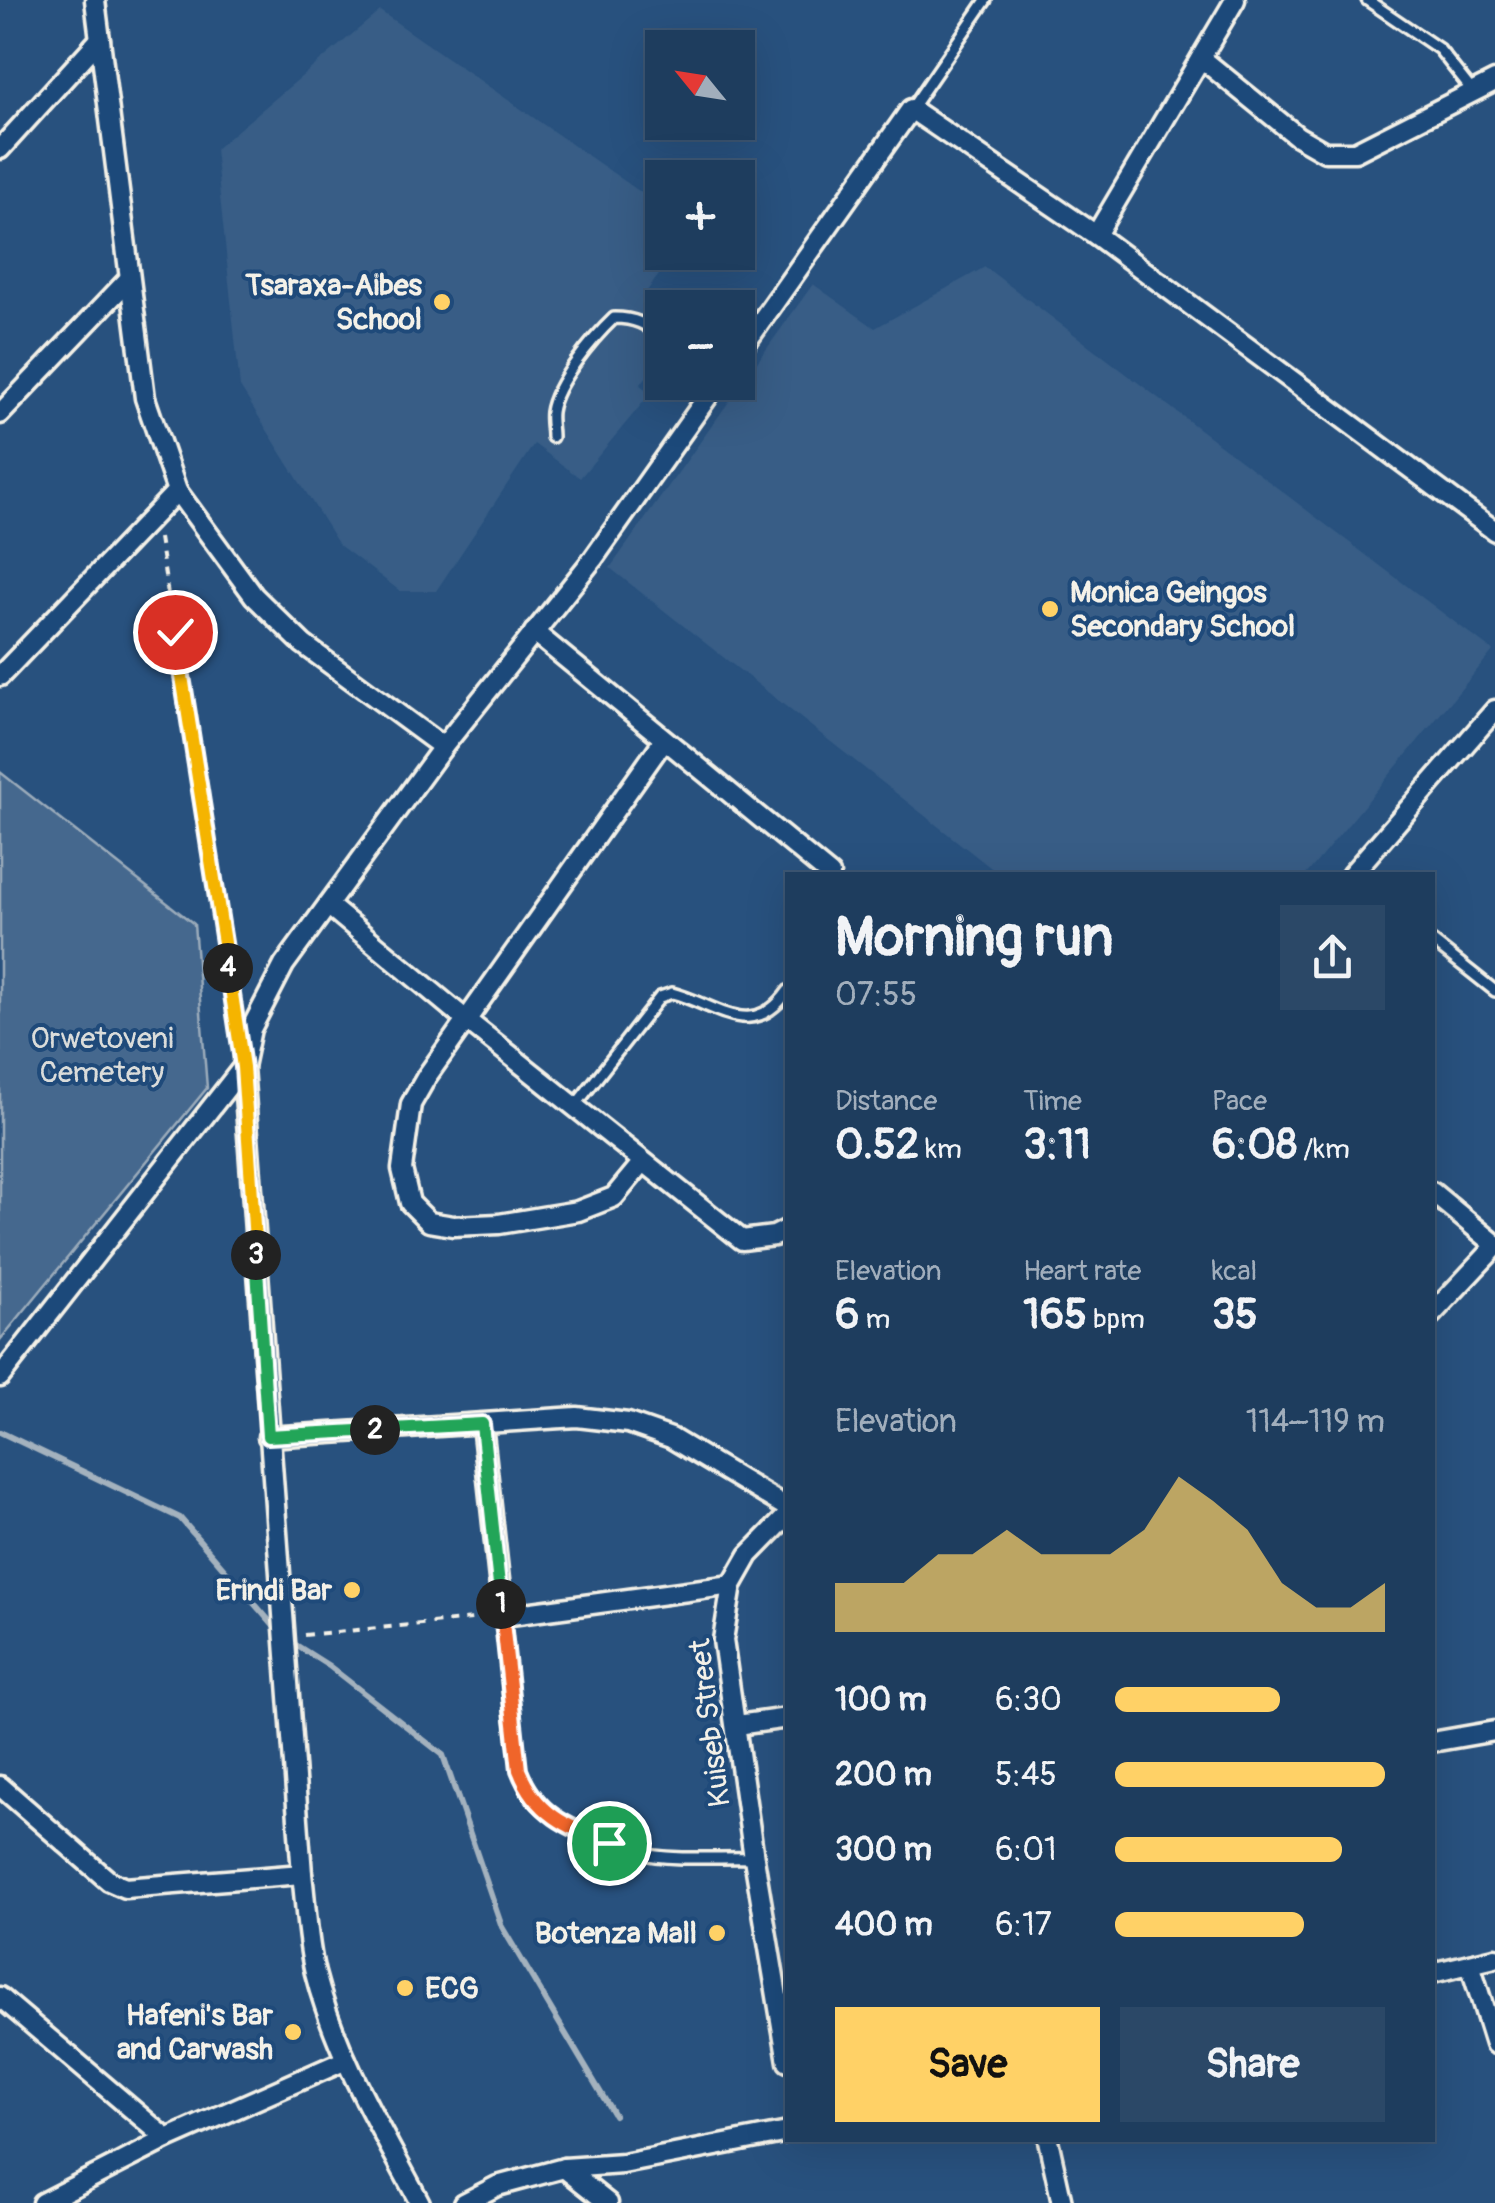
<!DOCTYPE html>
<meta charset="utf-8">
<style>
body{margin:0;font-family:Pangolin,sans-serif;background:#2b4867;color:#f1f3f6;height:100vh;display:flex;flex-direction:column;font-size:38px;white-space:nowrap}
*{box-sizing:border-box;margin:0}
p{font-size:32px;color:#a1aebc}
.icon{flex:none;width:55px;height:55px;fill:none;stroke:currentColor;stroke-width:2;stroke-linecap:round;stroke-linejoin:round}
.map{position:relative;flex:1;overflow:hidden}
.panel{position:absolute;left:785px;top:872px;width:650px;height:1270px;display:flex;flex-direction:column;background:#1e3d5e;border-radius:0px;box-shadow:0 10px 40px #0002,0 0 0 2px #3c5673}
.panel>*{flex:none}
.needle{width:65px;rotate:300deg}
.controls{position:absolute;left:645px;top:30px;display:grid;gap:20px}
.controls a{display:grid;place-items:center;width:110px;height:110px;border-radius:0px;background:#1e3d5e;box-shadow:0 10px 40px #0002,0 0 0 2px #3c5673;font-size:50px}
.pin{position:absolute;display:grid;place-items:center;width:85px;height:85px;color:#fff;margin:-42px;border:5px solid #fff;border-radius:50%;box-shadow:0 2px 10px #0007}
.km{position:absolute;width:50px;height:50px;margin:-25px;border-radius:50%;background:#222;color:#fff;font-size:28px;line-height:50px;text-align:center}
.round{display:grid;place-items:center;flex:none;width:105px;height:105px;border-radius:0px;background:#2b4867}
.overview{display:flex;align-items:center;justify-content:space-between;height:170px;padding:0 50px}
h1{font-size:55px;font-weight:700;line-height:75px}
.figures{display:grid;grid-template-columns:repeat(3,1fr);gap:15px;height:170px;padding:10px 50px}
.figures div{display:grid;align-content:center}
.figures b{font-size:42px;font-weight:700}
.figures small{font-size:28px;font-weight:400}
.figures p{font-size:28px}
.chart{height:280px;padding:20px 50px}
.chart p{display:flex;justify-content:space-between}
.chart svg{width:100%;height:180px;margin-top:10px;fill:#ffd166;opacity:.7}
.cta{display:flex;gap:20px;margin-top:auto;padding:20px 50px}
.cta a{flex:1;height:115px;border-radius:0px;background:#ffd166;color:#111;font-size:40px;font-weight:700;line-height:115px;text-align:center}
.cta a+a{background:#2b4867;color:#f1f3f6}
ul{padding:0 50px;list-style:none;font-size:32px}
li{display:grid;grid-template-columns:160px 120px 1fr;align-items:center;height:75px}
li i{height:25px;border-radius:12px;background:#ffd166}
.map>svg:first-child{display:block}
.built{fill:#375d86}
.green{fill:#45688e;stroke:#9cacbb;stroke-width:2.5}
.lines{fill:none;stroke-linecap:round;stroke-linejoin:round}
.stream{stroke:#a4b2be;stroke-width:6}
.lane-casing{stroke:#f4f1e8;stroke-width:16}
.street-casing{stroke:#f4f1e8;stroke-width:25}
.path{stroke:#f4f1e8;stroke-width:4;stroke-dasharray:8 8;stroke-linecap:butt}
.lane{stroke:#1f4a7a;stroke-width:9}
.street{stroke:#1f4a7a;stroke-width:18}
.split-1-casing{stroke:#fff;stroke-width:20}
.split-2-casing{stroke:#fff;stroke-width:20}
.split-3-casing{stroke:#fff;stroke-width:20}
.split-4-casing{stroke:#fff;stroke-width:20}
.split-5-casing{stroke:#fff;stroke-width:20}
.split-1{stroke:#f0652b;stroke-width:12}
.split-2{stroke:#22a559;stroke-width:12}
.split-3{stroke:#22a559;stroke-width:12}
.split-4{stroke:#f5b400;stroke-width:12}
.split-5{stroke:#f5b400;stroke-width:12}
.poi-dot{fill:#ffd166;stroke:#1f4a7a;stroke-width:4}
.labels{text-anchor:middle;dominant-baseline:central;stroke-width:8;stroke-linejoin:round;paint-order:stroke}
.poi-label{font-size:30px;font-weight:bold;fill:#f4f1e8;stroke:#1f4a7a;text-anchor:end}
.park-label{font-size:30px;fill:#dadcda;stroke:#1f4a7a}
.street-label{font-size:30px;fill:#f4f1e8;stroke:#1f4a7a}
</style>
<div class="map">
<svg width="1495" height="2203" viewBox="0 0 1495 2203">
<rect width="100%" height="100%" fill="#28517e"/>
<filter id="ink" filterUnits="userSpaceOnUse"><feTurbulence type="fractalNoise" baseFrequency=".01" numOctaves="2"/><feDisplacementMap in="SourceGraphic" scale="20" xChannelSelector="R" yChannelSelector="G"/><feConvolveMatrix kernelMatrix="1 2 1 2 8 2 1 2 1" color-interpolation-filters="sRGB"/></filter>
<g filter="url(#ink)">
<g class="built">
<path d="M380,11L662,207V252L675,253L644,295L662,309V357L640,385L651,393L580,478L534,444L436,591H400L339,545L240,387L215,149Z"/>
<path d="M985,267L1493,651L1306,875H1000L610,568L813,284L875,328Z"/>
</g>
<path class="green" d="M0,772L194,924L207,1088L0,1340Z"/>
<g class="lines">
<g class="stream">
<path d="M0,1432L180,1518L279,1632"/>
<path d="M288,1640L329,1666L443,1755L502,1927L614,2115"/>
</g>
<defs>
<g id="lane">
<path d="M1367,0L1439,49L1473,92"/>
<path d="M911,109L986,0"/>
<path d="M552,437C552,429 550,420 551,412C555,383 593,338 614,318C635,318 646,324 662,337"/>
<path d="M1432,941L1495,991"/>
<path d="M575,1106L660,997L672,993C718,1005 752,1042 788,991"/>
<path d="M503,1616C507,1661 509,1753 527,1790C541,1819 608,1847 638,1853C672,1861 718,1857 753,1858"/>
</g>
<g id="street">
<path d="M95,0L145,398L177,491L254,596L303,644L443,747"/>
<path d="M1201,58L1297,136L1325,152H1355L1495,81"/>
<path d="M0,149L100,39"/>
<path d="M1096,235L1235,0"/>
<path d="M738,354L911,109L1096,235L1495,531"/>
<path d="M0,414L128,280"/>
<path d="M534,632L830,875"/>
<path d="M0,676L177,491"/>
<path d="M1351,875L1495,710"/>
<path d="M328,905L466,1020L742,1240L774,1236L788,1229"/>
<path d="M643,1162L614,1197L578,1211L499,1224L453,1226L429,1222L410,1203L402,1169L411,1104L427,1076L664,740"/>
<path d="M1432,1192L1495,1244"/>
<path d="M1432,1314L1495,1247"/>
<path d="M0,1377L243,1067"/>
<path d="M482,1424L503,1616L732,1585"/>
<path d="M268,1437L577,1417L628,1423L671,1438L788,1508"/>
<path d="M788,1515L749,1555L732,1585L723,1640L754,1858L788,2062"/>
<path d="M737,1725L788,1718"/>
<path d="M1432,1742L1495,1731"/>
<path d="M0,1786L109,1881L125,1888L302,1874"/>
<path d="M1470,1964L1495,2044"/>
<path d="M1432,1973L1495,1958"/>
<path d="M0,1997L167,2139"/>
<path d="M1048,2140L1062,2203"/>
<path d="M564,2168L608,2203"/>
<path d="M42,2203L167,2139L346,2060"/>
<path d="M420,2203C381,2129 336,2055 315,1973C307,1941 306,1906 302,1874L243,1067L251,1029L284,965L443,747L593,559L718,382"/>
<path d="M464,2203L497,2186L564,2168L623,2164L788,2132"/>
</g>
</defs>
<use href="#lane" class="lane-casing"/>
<use href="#street" class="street-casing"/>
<g class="path">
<path d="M159,538L236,1018"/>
<path d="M304,1635L483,1618"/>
</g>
<use href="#lane" class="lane"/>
<use href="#street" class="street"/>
</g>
</g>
<g class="lines" filter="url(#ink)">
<defs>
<path id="split-1" d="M501,1604L519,1770C536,1814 567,1827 609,1843"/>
<path id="split-2" d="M375,1430L482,1424L501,1604"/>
<path id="split-3" d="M256,1255L268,1436L375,1430"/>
<path id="split-4" d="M228,968L243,1067L256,1255"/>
<path id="split-5" d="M175,632L228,968"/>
</defs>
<use href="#split-1" class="split-1-casing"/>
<use href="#split-2" class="split-2-casing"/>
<use href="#split-3" class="split-3-casing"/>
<use href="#split-4" class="split-4-casing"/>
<use href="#split-5" class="split-5-casing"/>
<use href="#split-1" class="split-1"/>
<use href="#split-2" class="split-2"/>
<use href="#split-3" class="split-3"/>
<use href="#split-4" class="split-4"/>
<use href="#split-5" class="split-5"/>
</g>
<g class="poi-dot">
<circle cx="442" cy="302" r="10"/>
<circle cx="1050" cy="609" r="10"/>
<circle cx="352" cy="1590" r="10"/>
<circle cx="717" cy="1933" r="10"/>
<circle cx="405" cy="1988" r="10"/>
<circle cx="293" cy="2032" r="10"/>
</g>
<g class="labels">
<g class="poi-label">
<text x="422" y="285">Tsaraxa-Aibes<tspan x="422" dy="34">School</tspan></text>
<text x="1070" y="592" text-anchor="start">Monica Geingos<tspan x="1070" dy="34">Secondary School</tspan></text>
<text x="332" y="1590">Erindi Bar</text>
<text x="697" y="1933">Botenza Mall</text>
<text x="425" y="1988" text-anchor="start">ECG</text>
<text x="273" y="2015">Hafeni's Bar<tspan x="273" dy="34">and Carwash</tspan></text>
</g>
<g class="park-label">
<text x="102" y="1038">Orwetoveni<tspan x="102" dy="34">Cemetery</tspan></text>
</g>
<g class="street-label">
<text transform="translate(710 1723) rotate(-97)">Kuiseb Street</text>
</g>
</g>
</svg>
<div class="controls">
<a><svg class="needle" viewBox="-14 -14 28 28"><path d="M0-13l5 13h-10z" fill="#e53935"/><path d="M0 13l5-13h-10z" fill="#a1aebc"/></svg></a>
<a>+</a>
<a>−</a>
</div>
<div class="pin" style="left:609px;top:1843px;background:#1e9e55"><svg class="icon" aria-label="arrive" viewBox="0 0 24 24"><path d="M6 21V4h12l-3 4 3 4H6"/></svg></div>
<div class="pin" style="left:175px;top:632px;background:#d93025"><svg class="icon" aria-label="check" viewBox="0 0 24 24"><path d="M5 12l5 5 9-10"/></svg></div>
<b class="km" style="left:501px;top:1604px">1</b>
<b class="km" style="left:375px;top:1430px">2</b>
<b class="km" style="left:256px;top:1255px">3</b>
<b class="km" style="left:228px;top:968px">4</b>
<section class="panel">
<div class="overview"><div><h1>Morning run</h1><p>07:55</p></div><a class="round"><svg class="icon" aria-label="share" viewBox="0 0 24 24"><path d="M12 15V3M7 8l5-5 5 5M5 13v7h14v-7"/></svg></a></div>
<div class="figures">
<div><p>Distance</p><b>0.52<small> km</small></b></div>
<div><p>Time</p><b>3:11</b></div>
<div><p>Pace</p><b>6:08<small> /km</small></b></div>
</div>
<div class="figures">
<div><p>Elevation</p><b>6<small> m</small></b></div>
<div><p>Heart rate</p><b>165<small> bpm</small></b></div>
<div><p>kcal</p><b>35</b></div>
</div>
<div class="chart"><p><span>Elevation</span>114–119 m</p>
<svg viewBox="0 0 160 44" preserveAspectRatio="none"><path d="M0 44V32L10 32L20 32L30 25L40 25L50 19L60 25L70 25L80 25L90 19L100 6L110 12L120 19L130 32L140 38L150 38L160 32V44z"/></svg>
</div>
<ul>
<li><b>100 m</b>6:30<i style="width:61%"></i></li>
<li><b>200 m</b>5:45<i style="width:100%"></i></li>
<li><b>300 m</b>6:01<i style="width:84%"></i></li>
<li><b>400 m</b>6:17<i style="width:70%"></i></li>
</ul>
<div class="cta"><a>Save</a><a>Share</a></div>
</section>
</div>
